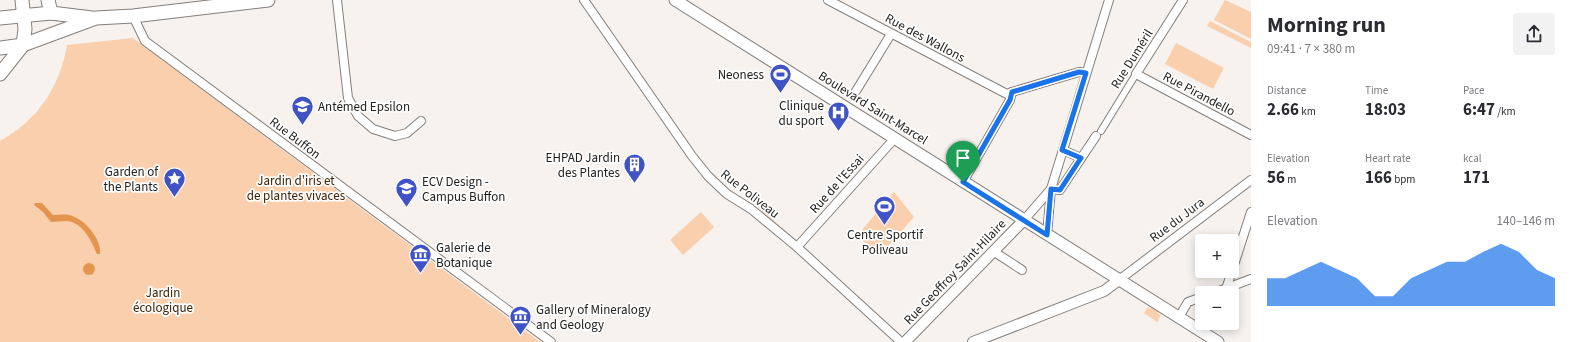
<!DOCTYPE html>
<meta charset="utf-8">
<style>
body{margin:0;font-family:"Source Sans 3",sans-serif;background:#f2f2f3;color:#2b2b33;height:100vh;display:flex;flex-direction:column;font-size:15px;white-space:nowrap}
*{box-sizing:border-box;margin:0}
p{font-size:13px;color:#7c7c81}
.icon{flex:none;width:22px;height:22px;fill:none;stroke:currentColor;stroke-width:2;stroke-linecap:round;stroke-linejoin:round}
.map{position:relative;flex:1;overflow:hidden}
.drawer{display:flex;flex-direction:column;background:#fff;width:320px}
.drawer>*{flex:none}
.fabs{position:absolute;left:1195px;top:234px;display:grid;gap:8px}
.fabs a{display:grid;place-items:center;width:44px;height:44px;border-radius:4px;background:#fff;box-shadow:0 2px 10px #0003;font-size:20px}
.pin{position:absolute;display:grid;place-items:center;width:34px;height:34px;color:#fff;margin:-41px -17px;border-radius:50% 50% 50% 0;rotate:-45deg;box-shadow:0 0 4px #0007}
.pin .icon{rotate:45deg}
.round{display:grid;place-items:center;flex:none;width:42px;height:42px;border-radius:4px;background:#f2f2f3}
.summary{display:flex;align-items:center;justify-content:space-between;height:68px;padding:0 16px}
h1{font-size:22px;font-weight:700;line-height:30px}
.stats{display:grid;grid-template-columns:repeat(3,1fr);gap:6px;height:68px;padding:4px 16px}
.stats div{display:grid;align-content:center}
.stats b{font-size:17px;font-weight:700}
.stats small{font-size:11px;font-weight:400}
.stats p{font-size:11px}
.chart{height:112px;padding:8px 16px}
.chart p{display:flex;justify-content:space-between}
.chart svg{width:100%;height:72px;margin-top:4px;fill:#1a73e8;opacity:.7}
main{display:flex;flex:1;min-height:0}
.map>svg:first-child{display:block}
.green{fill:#f9cfad}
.water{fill:#e3954d}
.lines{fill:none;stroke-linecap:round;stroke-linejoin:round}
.pedestrian-casing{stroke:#847f7b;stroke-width:8}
.minor-casing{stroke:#847f7b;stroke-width:10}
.tertiary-casing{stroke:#847f7b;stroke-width:12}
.secondary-casing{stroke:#847f7b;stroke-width:13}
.primary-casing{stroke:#847f7b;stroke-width:15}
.pedestrian{stroke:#fff;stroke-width:6}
.minor{stroke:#fff;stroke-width:8}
.tertiary{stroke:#fff;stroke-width:10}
.secondary{stroke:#fff;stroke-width:11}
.primary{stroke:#fff;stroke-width:13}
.route-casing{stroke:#fff;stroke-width:8}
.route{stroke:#1a73e8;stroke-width:5}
.labels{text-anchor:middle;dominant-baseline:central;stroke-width:3.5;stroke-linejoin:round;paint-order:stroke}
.street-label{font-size:13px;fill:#232220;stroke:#fff}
.poi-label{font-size:13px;fill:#232220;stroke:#fff;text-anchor:end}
.park-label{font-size:13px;fill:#402102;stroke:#fff}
</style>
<main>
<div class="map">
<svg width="1251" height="342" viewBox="0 0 1251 342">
<rect width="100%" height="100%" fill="#f7f2ee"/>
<g class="green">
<path d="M1225,0L1251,12V39L1214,20Z"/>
<path d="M1210,21L1251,42V48L1207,26Z"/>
<path d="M133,38L540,342H0V141C37,121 60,87 67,45Z"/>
<path d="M1176,43L1224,68L1213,89L1165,64Z"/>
<path d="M894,192L914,217L880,255L857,236Z"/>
<path d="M760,201L776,216L773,220L758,207L757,205Z"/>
<path d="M701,212L714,227L683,255L670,240Z"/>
<path d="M1148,307L1150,309L1151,307L1158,311L1157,313L1161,315L1157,322L1144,313Z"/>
</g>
<g class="water">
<path d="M35,203H42L53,215C58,215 64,214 69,215C84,218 102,239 100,254H97C92,242 83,222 67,221C62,221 56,222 51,222L43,212L34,205Z"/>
<circle cx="89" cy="269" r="6"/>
</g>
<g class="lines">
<defs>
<path id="pedestrian" d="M1101,131L1136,74"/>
<g id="minor">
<path d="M337,0L348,98L358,116L373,129L395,136L407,133L421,121"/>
<path d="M584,0L692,156L708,176L727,194L751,209L797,247L901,342"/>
<path d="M828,0L1003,92L1007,94L1012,92"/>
<path d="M1183,0L1136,74L1251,135"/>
<path d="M133,16L145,41L551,342"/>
<path d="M856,91L891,34"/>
<path d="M1063,150L1081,158"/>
<path d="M963,182L1010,100L1012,92L1079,72L1086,73"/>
<path d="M1051,189L1060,190L1096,136"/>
<path d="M1024,220L1051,189"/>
<path d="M1047,235L1051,189L1109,0"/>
<path d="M797,247L895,138"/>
<path d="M993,251L1022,270"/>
<path d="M1232,271L1251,212"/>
<path d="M1119,280L1251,180"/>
<path d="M1226,289L1232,271"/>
<path d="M1214,293L1251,279"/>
<path d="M1179,317L1188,302L1202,297"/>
</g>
<g id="tertiary">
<path d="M905,342L1024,220"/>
<path d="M973,342L1104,291L1119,280"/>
</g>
<path id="secondary" d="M675,0L1218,342"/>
<g id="primary">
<path d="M48,0L51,13"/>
<path d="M0,18L51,13L92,18"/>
<path d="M0,48L23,45L96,18L133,16L268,0"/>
<path d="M0,74L23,45L25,29L22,0"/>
</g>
</defs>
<use href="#pedestrian" class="pedestrian-casing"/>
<use href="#minor" class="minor-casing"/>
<use href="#tertiary" class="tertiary-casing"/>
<use href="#secondary" class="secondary-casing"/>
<use href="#primary" class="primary-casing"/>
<use href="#pedestrian" class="pedestrian"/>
<use href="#minor" class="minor"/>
<use href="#tertiary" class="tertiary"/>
<use href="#secondary" class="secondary"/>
<use href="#primary" class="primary"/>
</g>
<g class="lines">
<defs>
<path id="route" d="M1079,72L1086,73L1062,150L1081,158L1060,190L1051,189L1047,235L963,182L1010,100L1012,92Z"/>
</defs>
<use href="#route" class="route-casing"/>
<use href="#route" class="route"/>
</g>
<defs>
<symbol id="stadium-pin" viewBox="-11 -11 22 30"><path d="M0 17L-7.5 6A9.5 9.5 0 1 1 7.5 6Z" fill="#4053c6" stroke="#fff"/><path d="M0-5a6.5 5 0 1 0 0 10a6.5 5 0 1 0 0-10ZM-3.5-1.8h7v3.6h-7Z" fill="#fff"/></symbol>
<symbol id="university-pin" viewBox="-11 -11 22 30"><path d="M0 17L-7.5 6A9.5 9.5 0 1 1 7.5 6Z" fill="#4053c6" stroke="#fff"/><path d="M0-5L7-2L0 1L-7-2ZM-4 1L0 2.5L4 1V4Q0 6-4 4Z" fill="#fff"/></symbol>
<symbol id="hospital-pin" viewBox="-11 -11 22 30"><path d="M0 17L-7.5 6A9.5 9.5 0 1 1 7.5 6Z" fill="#4053c6" stroke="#fff"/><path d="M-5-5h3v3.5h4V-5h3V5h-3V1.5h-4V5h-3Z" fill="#fff"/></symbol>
<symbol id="building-pin" viewBox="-11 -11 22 30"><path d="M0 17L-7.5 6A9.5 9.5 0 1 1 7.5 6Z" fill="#4053c6" stroke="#fff"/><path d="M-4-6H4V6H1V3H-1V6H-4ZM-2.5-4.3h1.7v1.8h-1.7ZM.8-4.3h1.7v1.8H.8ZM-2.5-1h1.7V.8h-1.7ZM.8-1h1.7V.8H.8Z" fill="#fff"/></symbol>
<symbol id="sight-pin" viewBox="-11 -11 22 30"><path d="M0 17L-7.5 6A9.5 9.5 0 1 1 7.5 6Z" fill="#4053c6" stroke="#fff"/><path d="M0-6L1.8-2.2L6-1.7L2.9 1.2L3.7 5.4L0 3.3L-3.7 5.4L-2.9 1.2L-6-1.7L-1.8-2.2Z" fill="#fff"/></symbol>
<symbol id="museum-pin" viewBox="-11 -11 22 30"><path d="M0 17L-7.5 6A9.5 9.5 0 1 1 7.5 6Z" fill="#4053c6" stroke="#fff"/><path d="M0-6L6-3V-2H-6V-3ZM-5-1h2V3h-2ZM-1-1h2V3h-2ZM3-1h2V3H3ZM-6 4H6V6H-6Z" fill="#fff"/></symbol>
</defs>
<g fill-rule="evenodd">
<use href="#stadium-pin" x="768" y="62" width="25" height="34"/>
<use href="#university-pin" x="290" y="94" width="25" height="34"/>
<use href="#hospital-pin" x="826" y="100" width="25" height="34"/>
<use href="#building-pin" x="622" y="152" width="25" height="34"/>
<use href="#sight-pin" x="162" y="166" width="25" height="34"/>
<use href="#university-pin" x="394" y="176" width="25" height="34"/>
<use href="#stadium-pin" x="872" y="194" width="25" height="34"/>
<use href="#museum-pin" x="408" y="242" width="25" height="34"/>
<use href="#museum-pin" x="508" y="304" width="25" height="34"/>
</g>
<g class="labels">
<g class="street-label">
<text transform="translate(925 38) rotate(28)">Rue des Wallons</text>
<text transform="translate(1132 59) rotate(-58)">Rue Duméril</text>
<text transform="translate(1199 94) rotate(28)">Rue Pirandello</text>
<text transform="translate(873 108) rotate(32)">Boulevard Saint-Marcel</text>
<text transform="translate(295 138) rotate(37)">Rue Buffon</text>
<text transform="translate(837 184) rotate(-48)">Rue de l'Essai</text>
<text transform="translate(750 194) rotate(38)">Rue Poliveau</text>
<text transform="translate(1177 220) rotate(-37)">Rue du Jura</text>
<text transform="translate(955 272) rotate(-46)">Rue Geoffroy Saint-Hilaire</text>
</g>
<g class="poi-label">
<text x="764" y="75">Neoness</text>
<text x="824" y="106">Clinique<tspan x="824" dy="15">du sport</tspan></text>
<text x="318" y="107" text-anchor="start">Antémed Epsilon</text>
<text x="620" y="158">EHPAD Jardin<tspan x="620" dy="15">des Plantes</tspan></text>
<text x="158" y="172">Garden of<tspan x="158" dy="15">the Plants</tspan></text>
<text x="422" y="182" text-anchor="start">ECV Design -<tspan x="422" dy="15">Campus Buffon</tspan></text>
<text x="885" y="235" text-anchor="middle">Centre Sportif<tspan x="885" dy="15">Poliveau</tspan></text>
<text x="436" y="248" text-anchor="start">Galerie de<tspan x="436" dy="15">Botanique</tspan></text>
<text x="536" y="310" text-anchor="start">Gallery of Mineralogy<tspan x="536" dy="15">and Geology</tspan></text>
</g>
<g class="park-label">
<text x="296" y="181">Jardin d'iris et<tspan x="296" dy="15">de plantes vivaces</tspan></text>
<text x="163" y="293">Jardin<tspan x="163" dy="15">écologique</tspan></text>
</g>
</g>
</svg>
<div class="fabs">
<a>+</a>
<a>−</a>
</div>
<div class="pin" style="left:963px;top:182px;background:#1e9e55"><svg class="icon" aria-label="arrive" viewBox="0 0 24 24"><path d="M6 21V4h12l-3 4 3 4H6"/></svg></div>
</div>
<section class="drawer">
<div class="summary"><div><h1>Morning run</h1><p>09:41 · 7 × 380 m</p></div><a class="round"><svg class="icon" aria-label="share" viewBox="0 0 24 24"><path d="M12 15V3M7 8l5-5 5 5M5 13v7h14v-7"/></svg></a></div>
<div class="stats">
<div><p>Distance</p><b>2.66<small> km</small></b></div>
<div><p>Time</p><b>18:03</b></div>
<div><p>Pace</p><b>6:47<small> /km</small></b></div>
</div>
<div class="stats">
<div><p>Elevation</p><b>56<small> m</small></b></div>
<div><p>Heart rate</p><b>166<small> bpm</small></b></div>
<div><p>kcal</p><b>171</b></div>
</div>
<div class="chart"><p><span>Elevation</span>140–146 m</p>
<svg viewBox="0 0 160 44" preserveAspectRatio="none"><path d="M0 44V27L10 27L20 22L30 17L40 22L50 27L60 38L70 38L80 27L90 22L100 17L110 17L120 11L130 6L140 11L150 22L160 27V44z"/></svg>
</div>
</section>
</main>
